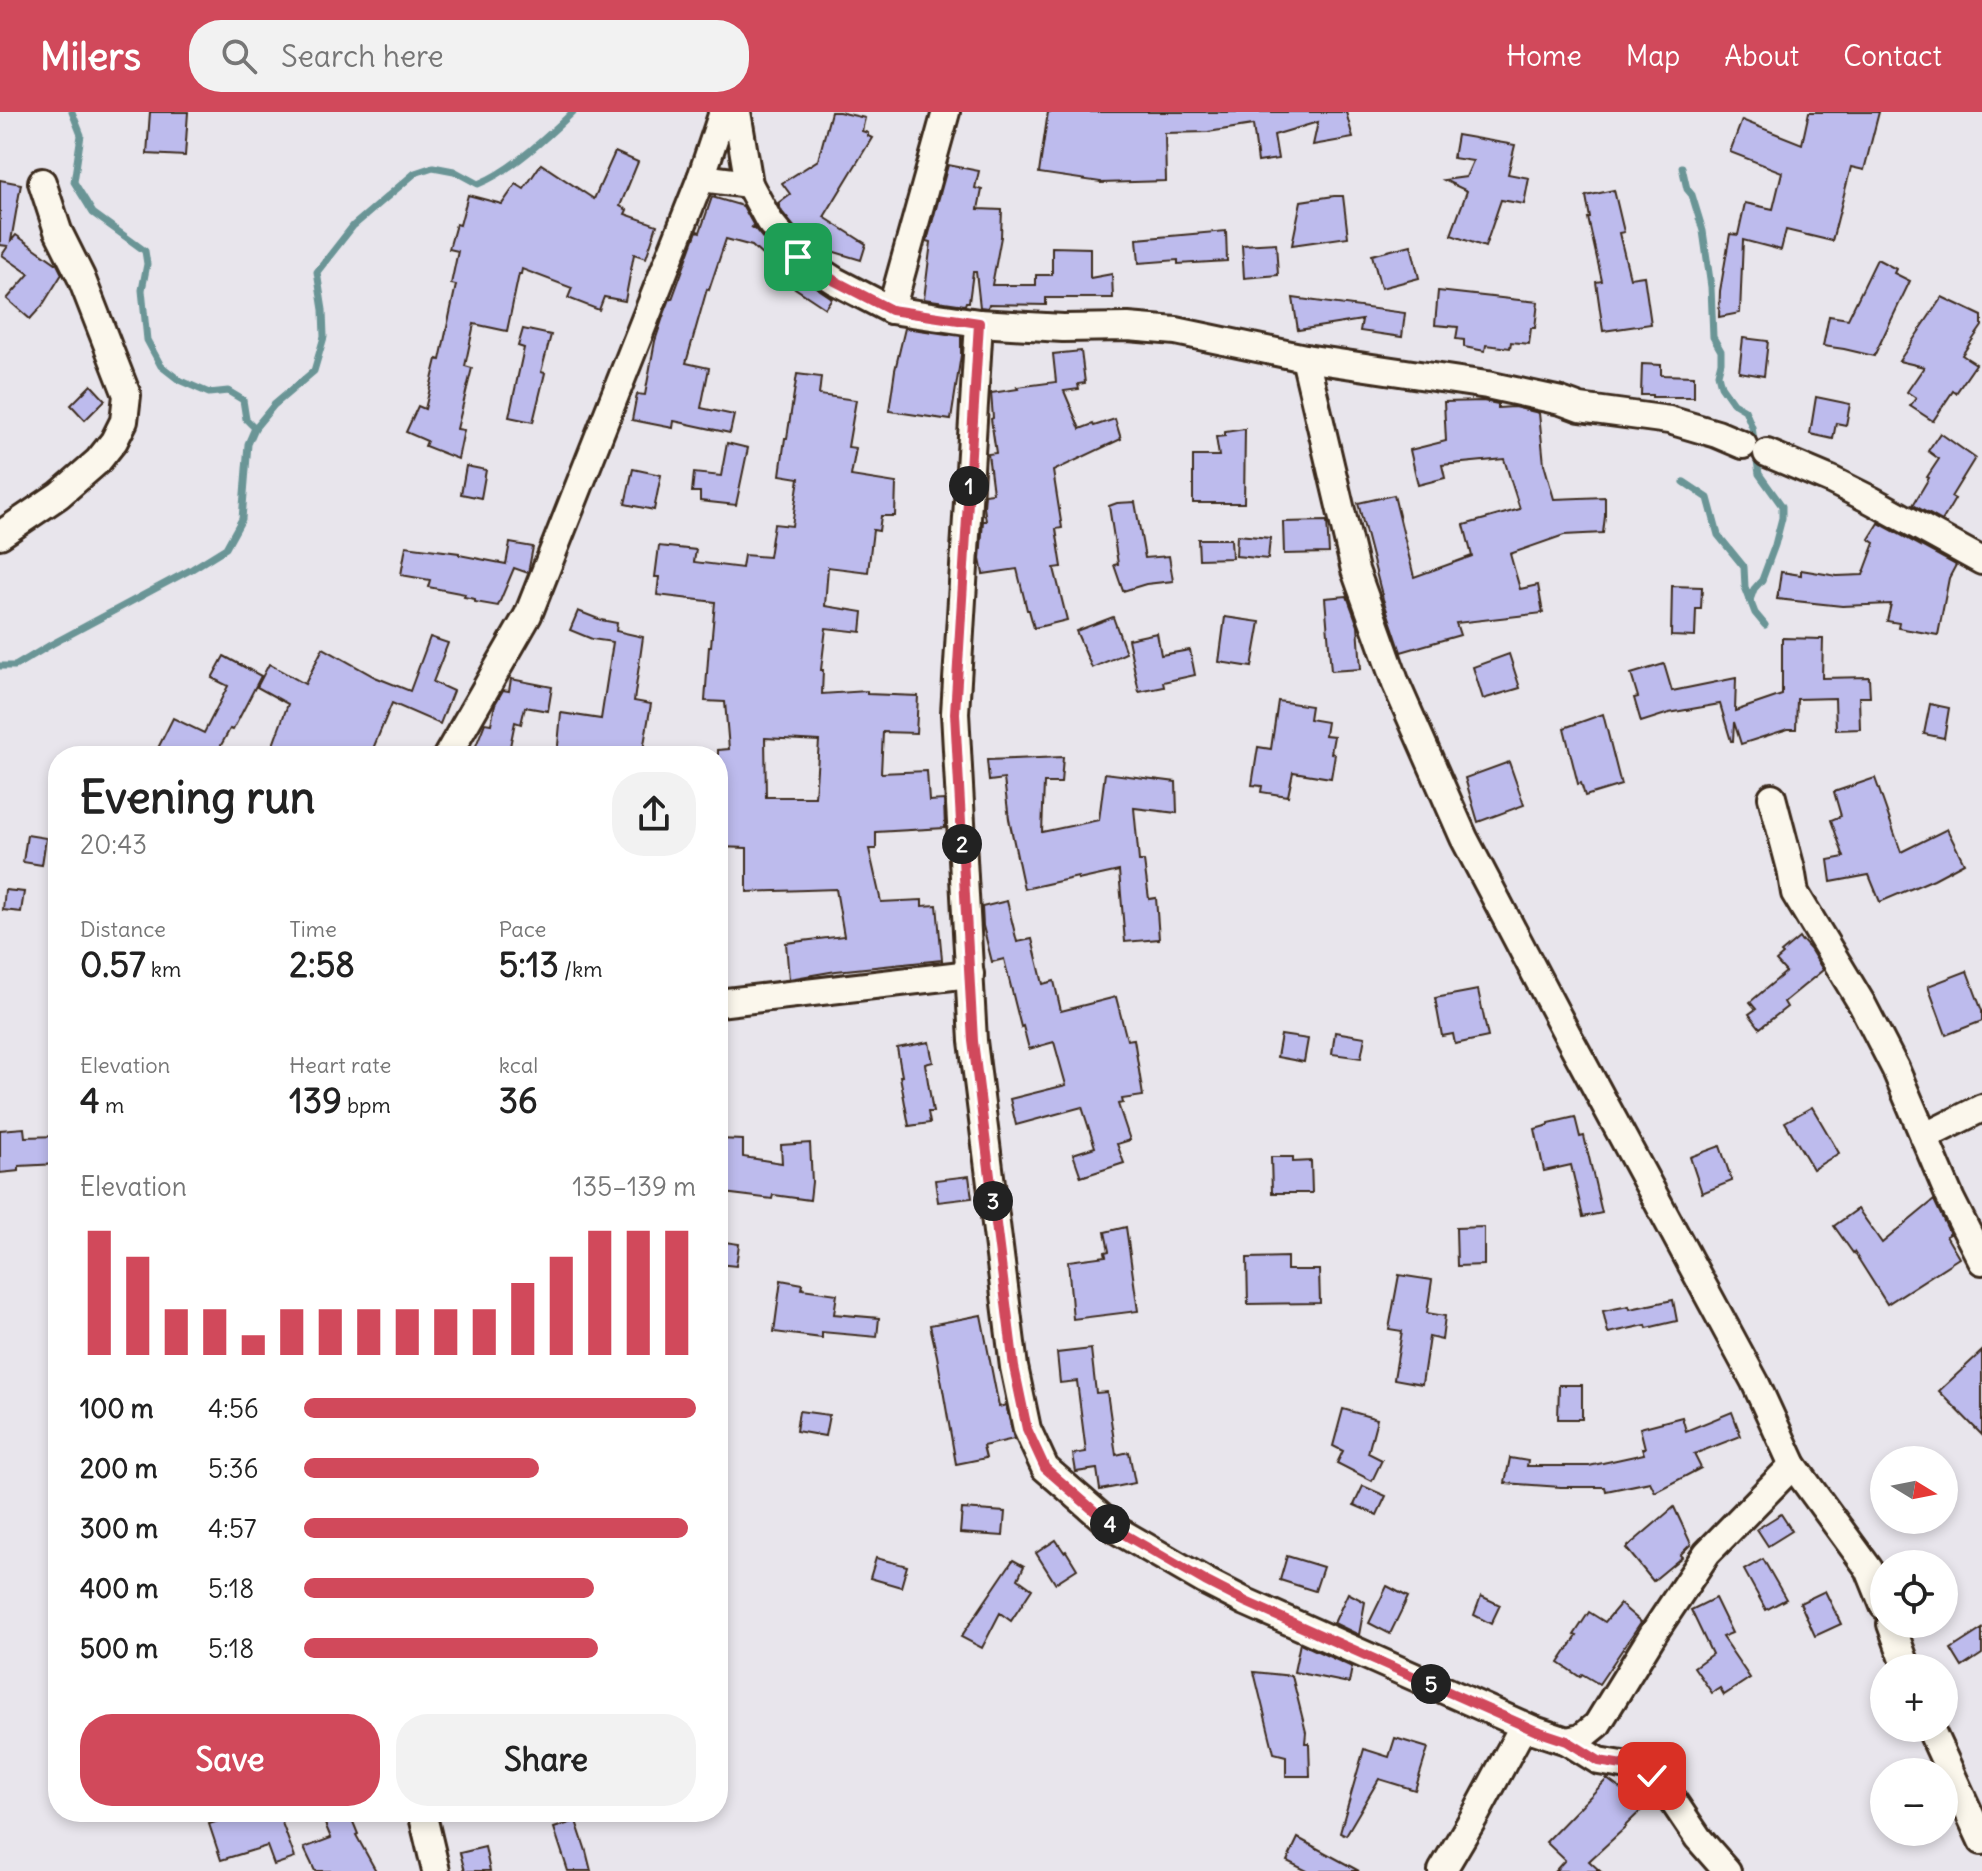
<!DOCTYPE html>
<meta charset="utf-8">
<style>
body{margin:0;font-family:Delius,sans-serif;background:#f2f2f2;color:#222;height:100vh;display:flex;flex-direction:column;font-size:30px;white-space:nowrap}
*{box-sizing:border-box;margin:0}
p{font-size:26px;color:#767676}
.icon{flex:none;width:44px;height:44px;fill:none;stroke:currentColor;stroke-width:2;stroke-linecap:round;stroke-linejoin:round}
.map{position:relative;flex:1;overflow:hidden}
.drawer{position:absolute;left:48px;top:634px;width:680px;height:1076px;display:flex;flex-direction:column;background:#fff;border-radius:32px;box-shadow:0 4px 12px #0003}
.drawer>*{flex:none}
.needle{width:52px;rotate:100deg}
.controls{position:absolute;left:1870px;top:1334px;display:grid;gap:16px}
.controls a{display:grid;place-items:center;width:88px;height:88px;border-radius:50%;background:#fff;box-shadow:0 4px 12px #0003;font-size:40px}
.pin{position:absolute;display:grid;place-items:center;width:68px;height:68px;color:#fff;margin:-34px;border-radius:16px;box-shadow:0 4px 12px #0006}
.km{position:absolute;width:40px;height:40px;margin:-20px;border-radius:50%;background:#222;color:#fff;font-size:22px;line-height:40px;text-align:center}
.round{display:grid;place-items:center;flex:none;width:84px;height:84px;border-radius:32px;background:#f2f2f2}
.head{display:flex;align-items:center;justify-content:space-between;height:136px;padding:0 32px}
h1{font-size:44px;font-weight:700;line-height:60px}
.figures{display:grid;grid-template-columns:repeat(3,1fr);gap:12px;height:136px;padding:8px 32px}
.figures div{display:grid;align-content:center}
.figures b{font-size:34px;font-weight:700}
.figures small{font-size:22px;font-weight:400}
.figures p{font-size:22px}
.chart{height:224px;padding:16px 32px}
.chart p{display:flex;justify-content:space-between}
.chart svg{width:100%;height:144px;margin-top:8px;stroke:#d1495b;stroke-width:6}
.action{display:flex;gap:16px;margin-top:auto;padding:16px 32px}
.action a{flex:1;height:92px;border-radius:32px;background:#d1495b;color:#fff;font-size:32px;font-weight:700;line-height:92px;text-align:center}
.action a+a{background:#f2f2f2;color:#222}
ul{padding:0 32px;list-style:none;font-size:26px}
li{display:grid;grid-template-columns:128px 96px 1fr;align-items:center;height:60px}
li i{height:20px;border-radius:10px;background:#d1495b}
header{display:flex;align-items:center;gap:48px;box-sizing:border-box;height:112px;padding:0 40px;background:#d1495b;color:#fff}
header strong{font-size:38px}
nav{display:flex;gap:44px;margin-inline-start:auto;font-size:28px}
.search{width:560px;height:72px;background:#f2f2f2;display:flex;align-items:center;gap:20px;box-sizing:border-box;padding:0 28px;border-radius:32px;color:#767676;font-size:30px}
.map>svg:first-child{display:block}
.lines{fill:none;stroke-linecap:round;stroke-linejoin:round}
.stream{stroke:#6b9596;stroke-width:7}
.building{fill:#bdbbed;stroke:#3b2a1e;stroke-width:2;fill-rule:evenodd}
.minor-casing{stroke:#3b2a1e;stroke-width:32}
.minor{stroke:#fbf7ec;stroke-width:26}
.route-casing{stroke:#fff;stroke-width:16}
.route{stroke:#d1495b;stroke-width:10}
</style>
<header>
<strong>Milers</strong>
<div class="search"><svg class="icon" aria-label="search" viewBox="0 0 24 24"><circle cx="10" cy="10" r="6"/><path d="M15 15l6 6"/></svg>Search here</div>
<nav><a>Home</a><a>Map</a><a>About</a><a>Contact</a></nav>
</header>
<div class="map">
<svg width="1982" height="1759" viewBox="0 0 1982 1759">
<rect width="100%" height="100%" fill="#e8e5ec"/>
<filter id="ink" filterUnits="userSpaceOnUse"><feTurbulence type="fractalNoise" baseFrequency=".0125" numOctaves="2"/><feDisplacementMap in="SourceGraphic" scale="16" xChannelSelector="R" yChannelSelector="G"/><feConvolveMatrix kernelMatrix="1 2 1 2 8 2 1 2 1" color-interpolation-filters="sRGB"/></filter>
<g filter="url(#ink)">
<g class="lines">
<g class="stream">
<path d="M72,0L81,23L74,70L93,101L145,139L147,152L142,178L147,228L161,254L179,268L209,281L228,279L243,288L246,307L255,316"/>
<path d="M1682,55L1687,77L1692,83L1703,119L1711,175L1713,225L1721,239V250L1718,262L1721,274L1733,291L1745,298L1752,315L1759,362L1782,394V406L1775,433L1762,468L1754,477L1750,488"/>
<path d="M1684,370L1708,386L1718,423L1744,455L1745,475L1755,501L1765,513"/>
<path d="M0,554H15L52,532L192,457L226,436L242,407L248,332L255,316L274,293L314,259L324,225L323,198L317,160L353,114L415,61L433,55L454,59L478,72C511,59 547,25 573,0"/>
</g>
</g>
<g class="building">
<path d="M150,0H188L185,44L147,42Z"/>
<path d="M831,0H839L865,6L862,19L868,21V24L872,26L824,105L866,132L861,148L808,132L782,100L778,91L790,82L782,71L818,48Z"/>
<path d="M1048,0H1346L1353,26L1313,33L1318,10L1274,23L1278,47L1258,50L1253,13L1208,20L1165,21L1166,69L1101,71V70L1039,61Z"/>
<path d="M1809,0H1879L1864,58L1851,55L1832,129L1786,118L1781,138L1743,128L1740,201L1719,205L1720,179L1730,122L1738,123L1745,91L1773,97L1782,60L1730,40L1742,8L1802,32Z"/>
<path d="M1457,23L1515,33L1508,62L1529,66L1524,92L1501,88L1485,135L1451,123L1467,79L1444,68L1466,65L1473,49L1453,46Z"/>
<path d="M615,40L638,50L620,94L627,98L625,102L657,113L646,146L634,142L625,189L604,185L599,198L568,186L572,176L522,157L521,162H519L507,219L474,212L465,254L472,256L457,317L464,318L458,347L425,334L427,329L406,320L418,294L425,297L437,247L440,248L456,173L451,172L458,139L449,137L456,112L460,113L468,83L502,92L516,72L524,77L541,52L594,87Z"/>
<path d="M948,53L979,59L975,76L982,78L978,97L1002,98L1001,125L992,173H1036V163H1052V135L1090,136V166L1112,162L1113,186H1046V193L989,192L988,196L980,195L976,160H973L969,190H966L965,193L924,187L931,130L927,129Z"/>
<path d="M0,68L21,72L11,129L16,123L57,152L62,162L42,194L30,207L7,187L29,162L2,143L8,134L0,133Z"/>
<path d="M1614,78L1624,120L1619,121L1630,166L1644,164L1651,212L1603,219L1596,170L1602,169L1588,106H1590L1586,84Z"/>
<path d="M1334,84H1343L1348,125L1292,133L1301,89Z"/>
<path d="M712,85L743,94L755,116L751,115L756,118L786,155L832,186L825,196L792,174L794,172L752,134L726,127L709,178L707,177L686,251L709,256L701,296L734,303L730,321L674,309L673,316L632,308L637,282L645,283L655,229L663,205L670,187H672L697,119L700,120Z"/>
<path d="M1226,119L1227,149L1178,152V148L1139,151L1137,127Z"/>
<path d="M1276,131L1278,163L1244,166L1242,133Z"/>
<path d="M1411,133L1419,166L1381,176L1372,143Z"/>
<path d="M1877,147L1896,157L1894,161L1910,169L1874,244L1844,237L1823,234L1829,204L1848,207Z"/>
<path d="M1438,179L1538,190L1535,216H1531L1529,232L1511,230L1510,236L1486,233L1485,239L1464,235V228L1456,227L1458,215L1435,213Z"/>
<path d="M1942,185L1982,204V214L1962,243L1976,252L1956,281L1953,279L1933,309L1910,294L1916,286L1907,280L1924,255L1899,249Z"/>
<path d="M1293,186L1405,201L1402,225L1360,219L1362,208L1298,218Z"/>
<path d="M905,216L961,224V243L951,308L889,299L895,258Z"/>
<path d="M523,217L551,223L541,260L545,261L533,310L509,305L524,236L518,234Z"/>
<path d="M1743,226L1768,229L1764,264L1739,260Z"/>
<path d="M1081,239L1085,271L1078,272L1079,277L1064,279L1080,317L1093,312L1094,314L1115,307L1121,327L1053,359L1062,416L1056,417L1062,455L1054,456L1067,508L1034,516L1029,498H1027L1017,457L983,462L980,447L983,409H986L984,395L985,382L993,381L988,342L996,341L991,307L993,306L991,281L1018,277L1017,275L1056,270L1053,242Z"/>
<path d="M1642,252L1661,253V263L1694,264V285H1652V283H1641Z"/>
<path d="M797,262L821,265L819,283L856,288L848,335L856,336L851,364L896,371L895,404H881L879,419L873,418L868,460L828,455L825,494L863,500L861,520L826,516L821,558H823L822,582L867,579V582L918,584L916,621L883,620L881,661L927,659L929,689L944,688L945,716L876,720V737H869L881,790L922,788V794L937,793L942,848L836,859L789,867L786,831L844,824L836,777L747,780V736L718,735V638L729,637L725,590L705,589L709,534H711L715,490L657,483L659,465H655L659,434L696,438L694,450L742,456L744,443L769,445L774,412L792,414L799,366L780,363L785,326H787ZM765,626L819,629L815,685H766Z"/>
<path d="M91,273L105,288L85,308L71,293Z"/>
<path d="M1816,285L1850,292L1846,313L1836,311L1833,327L1810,322Z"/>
<path d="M1483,289L1498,292V296L1514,295L1539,301L1544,352L1554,387L1605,385V404L1603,421L1564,423L1510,442L1520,477L1538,473L1543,501L1456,511L1460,523L1401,540L1383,487L1358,391L1394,383L1414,465L1472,444L1464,413L1520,397L1504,347L1442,353L1445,366L1418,373L1410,338L1446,329L1444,290Z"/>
<path d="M1245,317L1244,391H1193V344H1219L1216,325L1225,324V320Z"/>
<path d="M1940,321L1975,346L1951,385L1955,387L1942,409L1913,393L1929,366L1927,365L1939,347L1928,339Z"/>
<path d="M727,331L748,336L736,393L700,389V380H692L694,361L721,364Z"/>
<path d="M466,354L486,358L481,386L461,382Z"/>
<path d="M633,357L661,363L654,398L625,392Z"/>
<path d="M1135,390L1145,446L1169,444L1173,469L1146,472L1123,479L1114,453L1118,452L1109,394L1117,391Z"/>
<path d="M1327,409L1329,441L1284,442L1283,410Z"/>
<path d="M1879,411L1956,453L1949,466L1938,523L1898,516L1899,511L1887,509L1891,492L1842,494L1777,487L1781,460L1801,463V458L1837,464L1863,463L1875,431L1869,427Z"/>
<path d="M1237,423L1270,426L1268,447L1236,444Z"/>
<path d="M1198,427H1231L1232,446L1199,447Z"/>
<path d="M510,431L533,435L528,461L514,456L498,494L475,490V487L464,485L465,482L428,475L430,468L401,463L406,434L459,441V443L506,452Z"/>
<path d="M1672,474L1702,475L1701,497H1696L1695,525L1671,524Z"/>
<path d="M1347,484L1358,514L1361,557L1331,559L1325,486Z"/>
<path d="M578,499L601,508L617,511L616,519L643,525L634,589L651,592L642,644H557L561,601L601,607L613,530L592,527L570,518Z"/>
<path d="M1113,505L1126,541L1092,556L1076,519Z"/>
<path d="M1225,505L1260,510L1252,555L1219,550Z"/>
<path d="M1157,521L1161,543L1190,538L1195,563L1163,570L1164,575L1139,580L1128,527Z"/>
<path d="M430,525L448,531L433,570L453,579L440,612L392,591L370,644H269L288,592L257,575L269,552L305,572L323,536L375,565L410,579Z"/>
<path d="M1782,526L1823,527L1822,566L1869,565L1870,585H1859L1860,617L1836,618L1835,586L1797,587L1796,617H1788L1741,632L1734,610L1733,629H1731L1720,592L1669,601L1641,610L1634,586L1638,585L1631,562L1664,552L1672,579L1736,566L1735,599L1782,583Z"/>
<path d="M1509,542L1520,576L1483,587L1473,555Z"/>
<path d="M224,544L261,564L233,618L230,617L215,644H154L173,606L204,621L228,574L212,566Z"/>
<path d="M511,567L552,575L548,599L525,595L521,612L515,610L508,644H472L485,611L491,612L495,592L503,578L509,579Z"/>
<path d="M1278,589L1311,594L1309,607L1327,610L1325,623L1334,624L1331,641L1335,642L1331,666L1293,660L1288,684L1261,680L1262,674L1252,673L1258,635L1271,637Z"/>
<path d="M1930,592L1949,596L1944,626L1924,622Z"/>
<path d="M1603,602L1621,673L1585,684L1581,671L1578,672L1564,616Z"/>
<path d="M1063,645L1061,671H1044L1042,720L1099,708L1105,661L1176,670L1177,701L1134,696L1139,749H1144L1149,787L1156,786L1159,827L1125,830L1119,759L1078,768V765L1024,777L1009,707L1004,667L989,669L987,648Z"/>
<path d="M1509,650L1524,693L1478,710L1465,666Z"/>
<path d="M1875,666L1901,740L1947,717L1964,751L1934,767L1880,790L1869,763L1831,770L1828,748L1844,745L1831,708L1841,704L1834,680Z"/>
<path d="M27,723L46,726L42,753L23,750Z"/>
<path d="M5,778L24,780L21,800L3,798Z"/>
<path d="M1007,789L1017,830L1032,827L1043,872L1054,869L1061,899L1116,885L1127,928L1134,927L1143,984L1122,987L1123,991L1118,992L1130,1028L1117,1032L1124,1051L1081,1065L1073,1042L1095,1035L1082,995L1016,1013L1010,987L1066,973L1054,930L1029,937L1023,914L1021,915L1004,847L992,850L983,814L982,795Z"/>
<path d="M1799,826L1801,829L1802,828L1810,837L1823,858L1784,890L1787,895L1760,916L1749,902L1756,897L1750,890L1786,860L1776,849L1783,843L1781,841Z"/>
<path d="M1967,859L1982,899V909L1946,923L1928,874Z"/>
<path d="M1478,878L1488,925L1455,932L1453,922L1442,924L1435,886Z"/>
<path d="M1335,920L1365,925L1361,946L1332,942Z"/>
<path d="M1281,923L1308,927L1304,950L1277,945Z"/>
<path d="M929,930L933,950L925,952L933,1000H928L930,1011L909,1014L900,964H902L897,936Z"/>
<path d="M1812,995L1839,1041L1813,1057L1785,1010Z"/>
<path d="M1575,1005L1580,1025L1584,1024L1602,1101L1583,1105L1571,1053L1544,1059L1535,1017L1549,1013V1011Z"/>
<path d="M24,1016L25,1025L58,1024V1052L19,1054V1059L0,1061V1018Z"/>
<path d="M718,1027L743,1028V1045L782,1051L781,1033L810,1031L812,1070L810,1088L774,1083H773L772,1087L724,1081V1078H718Z"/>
<path d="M1720,1034L1732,1069L1702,1081L1690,1045Z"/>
<path d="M1271,1045H1293V1050L1311,1049L1312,1081H1272Z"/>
<path d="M969,1064L972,1086L938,1090L935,1068Z"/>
<path d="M1934,1088L1950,1122L1946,1124L1959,1146L1887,1192L1854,1140L1853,1141L1834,1114L1858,1097L1882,1131Z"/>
<path d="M1126,1115L1138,1199L1073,1207L1068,1149L1106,1144L1105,1140L1109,1139L1105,1120Z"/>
<path d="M1484,1115V1153L1457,1154L1456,1116Z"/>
<path d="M718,1129L739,1132L736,1154L718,1152Z"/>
<path d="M1287,1145V1158H1319L1320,1191L1248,1192L1247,1146Z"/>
<path d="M1399,1163L1432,1168L1427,1201L1445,1204L1442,1228L1429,1225L1422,1272L1394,1267L1402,1219L1389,1217Z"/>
<path d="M781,1168L803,1172L802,1177L837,1182L834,1202L879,1206L877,1225L822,1220V1226L774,1220Z"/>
<path d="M1673,1188L1677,1209L1647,1216L1646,1213L1608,1221L1603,1199L1629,1194L1630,1197Z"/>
<path d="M981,1203L999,1295L1006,1293L1014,1327L983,1334L986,1346L956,1352L937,1244L930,1213Z"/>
<path d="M1091,1237L1096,1281L1107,1280L1116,1343L1129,1340L1135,1371L1100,1378L1097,1357L1076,1360L1073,1342L1086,1340L1077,1269L1060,1271L1057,1241Z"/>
<path d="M1982,1239V1323L1939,1279Z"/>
<path d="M1559,1273H1582V1307H1558Z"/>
<path d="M1343,1297L1377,1307L1368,1341L1382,1348L1372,1369L1337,1351L1343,1339L1333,1334Z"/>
<path d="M799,1299L829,1303L825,1324L796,1319Z"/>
<path d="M1732,1300L1741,1324L1694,1342L1701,1356L1655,1380L1650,1370L1606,1379L1605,1375H1561L1505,1371L1510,1346L1528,1349L1527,1354H1589L1644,1342L1642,1336H1645L1640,1316L1682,1305L1686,1319Z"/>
<path d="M1363,1374L1386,1384L1377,1403L1354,1393Z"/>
<path d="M1674,1395L1691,1432L1680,1443L1682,1445L1653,1469L1626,1436Z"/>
<path d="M962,1397L1005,1400L1003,1424L960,1421Z"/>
<path d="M1781,1402L1792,1419L1768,1434L1757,1417Z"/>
<path d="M1056,1428L1064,1440L1066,1439L1077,1457L1055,1471L1036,1441Z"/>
<path d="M1287,1444L1323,1455L1315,1479L1280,1468Z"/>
<path d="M876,1446L907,1454L901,1475L870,1466Z"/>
<path d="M1763,1447L1786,1487L1766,1498L1744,1458Z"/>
<path d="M1013,1448L1024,1454L1018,1467L1032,1477L1011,1509L1000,1501L982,1536L961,1525Z"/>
<path d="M1387,1474L1408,1485L1390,1522L1369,1511Z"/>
<path d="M1825,1479L1841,1512L1815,1524L1800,1491Z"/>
<path d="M1348,1481L1365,1490L1359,1523L1334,1511Z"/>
<path d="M1481,1484L1500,1493L1491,1512L1474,1503Z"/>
<path d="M1715,1486L1732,1521L1722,1525L1750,1566L1724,1583L1720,1576L1712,1581L1694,1555L1712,1542L1691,1498Z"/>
<path d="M1620,1492L1641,1510L1599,1572L1582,1562L1580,1565L1559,1551L1577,1524L1574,1523L1589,1500L1605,1510Z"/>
<path d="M1982,1517V1542L1962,1555L1951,1537Z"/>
<path d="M1300,1531L1352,1555L1349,1571L1294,1560Z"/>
<path d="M1254,1560L1292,1564L1306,1620L1305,1631H1309L1310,1664H1286V1644L1274,1641Z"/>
<path d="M1395,1626L1428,1636L1415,1678L1379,1667L1346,1723L1340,1720L1364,1637L1389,1645Z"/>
<path d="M1607,1667L1622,1678L1630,1671L1643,1677L1653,1687L1625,1714L1626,1715L1589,1749L1600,1759H1555L1565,1748L1546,1730Z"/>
<path d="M247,1700H278L295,1746L274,1753L267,1734L221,1748L209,1712Z"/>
<path d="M320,1700H349L358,1722L356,1723L376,1759H315L304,1736L331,1726Z"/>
<path d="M576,1709L586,1739L591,1759H568L554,1716Z"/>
<path d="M1298,1726L1359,1759H1307L1287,1749Z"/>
<path d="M485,1735L490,1759H465L460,1741Z"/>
</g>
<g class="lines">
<defs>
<g id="minor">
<path d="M737,0L749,72L769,109L798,145L835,169L891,198L979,211L1063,216L1128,215L1176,219L1305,246L1487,273L1561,289L1580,296L1669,308L1717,322L1743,333"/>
<path d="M701,66L749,72"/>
<path d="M891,198L946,0"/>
<path d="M979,211L955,601L973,929L1014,1255L1027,1317L1045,1356L1115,1417L1205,1469L1246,1490L1534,1618"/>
<path d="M1305,246L1355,458L1396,572L1464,726L1567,922L1755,1270L1793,1353L1869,1457L1884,1494"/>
<path d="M1767,341L1831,368L1871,388L1982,449"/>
<path d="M0,423L59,383L98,349L114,329L124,309L127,283L81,165L58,119L42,70"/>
<path d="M447,644L528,503L701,66L723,0"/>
<path d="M1772,685L1791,757L1795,781L1862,892L1895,956L1951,1088L1982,1149"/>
<path d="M718,891L970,862"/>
<path d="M1924,1025L1982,996"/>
<path d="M1891,1512L1907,1556"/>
<path d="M1930,1616L1982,1729"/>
<path d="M1567,1629L1599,1649L1634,1655L1652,1664L1663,1674L1698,1726L1727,1759"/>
<path d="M422,1700L436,1759"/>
<path d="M1442,1759L1477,1700L1518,1624L1525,1618H1534L1567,1629L1581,1626L1597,1613L1653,1522L1707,1441L1793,1353"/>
</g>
</defs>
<use href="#minor" class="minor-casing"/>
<use href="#minor" class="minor"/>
</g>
</g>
<g class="lines" filter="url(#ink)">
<defs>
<path id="route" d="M798,145L835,169L891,198L979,211L955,601L973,929L1014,1255L1027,1317L1045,1356L1115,1417L1205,1469L1246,1490L1534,1618L1567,1629L1599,1649L1634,1655L1652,1664"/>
</defs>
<use href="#route" class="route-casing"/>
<use href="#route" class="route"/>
</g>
</svg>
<div class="controls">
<a><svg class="needle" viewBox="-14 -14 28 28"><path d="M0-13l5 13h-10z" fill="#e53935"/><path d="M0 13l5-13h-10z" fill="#767676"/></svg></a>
<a><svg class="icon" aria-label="locate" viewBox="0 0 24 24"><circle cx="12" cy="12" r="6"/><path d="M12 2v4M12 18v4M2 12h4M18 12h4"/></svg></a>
<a>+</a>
<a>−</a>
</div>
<div class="pin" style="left:798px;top:145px;background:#1e9e55"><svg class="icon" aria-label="arrive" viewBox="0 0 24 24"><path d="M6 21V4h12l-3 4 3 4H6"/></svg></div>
<div class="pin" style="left:1652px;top:1664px;background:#d93025"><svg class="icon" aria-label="check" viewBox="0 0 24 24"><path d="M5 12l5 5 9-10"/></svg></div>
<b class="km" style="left:969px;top:374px">1</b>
<b class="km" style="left:962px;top:732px">2</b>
<b class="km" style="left:993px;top:1089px">3</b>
<b class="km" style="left:1110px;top:1412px">4</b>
<b class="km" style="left:1431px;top:1572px">5</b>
<section class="drawer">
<div class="head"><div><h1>Evening run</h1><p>20:43</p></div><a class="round"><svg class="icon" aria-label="share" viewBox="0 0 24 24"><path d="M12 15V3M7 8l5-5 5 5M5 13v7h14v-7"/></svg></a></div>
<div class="figures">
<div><p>Distance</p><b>0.57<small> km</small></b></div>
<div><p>Time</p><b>2:58</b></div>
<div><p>Pace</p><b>5:13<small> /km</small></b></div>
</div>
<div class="figures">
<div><p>Elevation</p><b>4<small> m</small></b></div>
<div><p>Heart rate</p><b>139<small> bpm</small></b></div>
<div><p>kcal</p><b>36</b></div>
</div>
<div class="chart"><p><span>Elevation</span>135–139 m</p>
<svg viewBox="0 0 160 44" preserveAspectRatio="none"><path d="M5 44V6M15 44V14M25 44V30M35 44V30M45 44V38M55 44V30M65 44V30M75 44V30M85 44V30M95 44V30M105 44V30M115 44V22M125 44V14M135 44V6M145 44V6M155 44V6"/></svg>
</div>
<ul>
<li><b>100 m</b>4:56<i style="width:100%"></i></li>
<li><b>200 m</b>5:36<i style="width:60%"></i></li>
<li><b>300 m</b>4:57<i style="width:98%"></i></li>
<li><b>400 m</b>5:18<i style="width:74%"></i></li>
<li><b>500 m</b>5:18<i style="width:75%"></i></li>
</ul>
<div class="action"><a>Save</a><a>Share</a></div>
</section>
</div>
